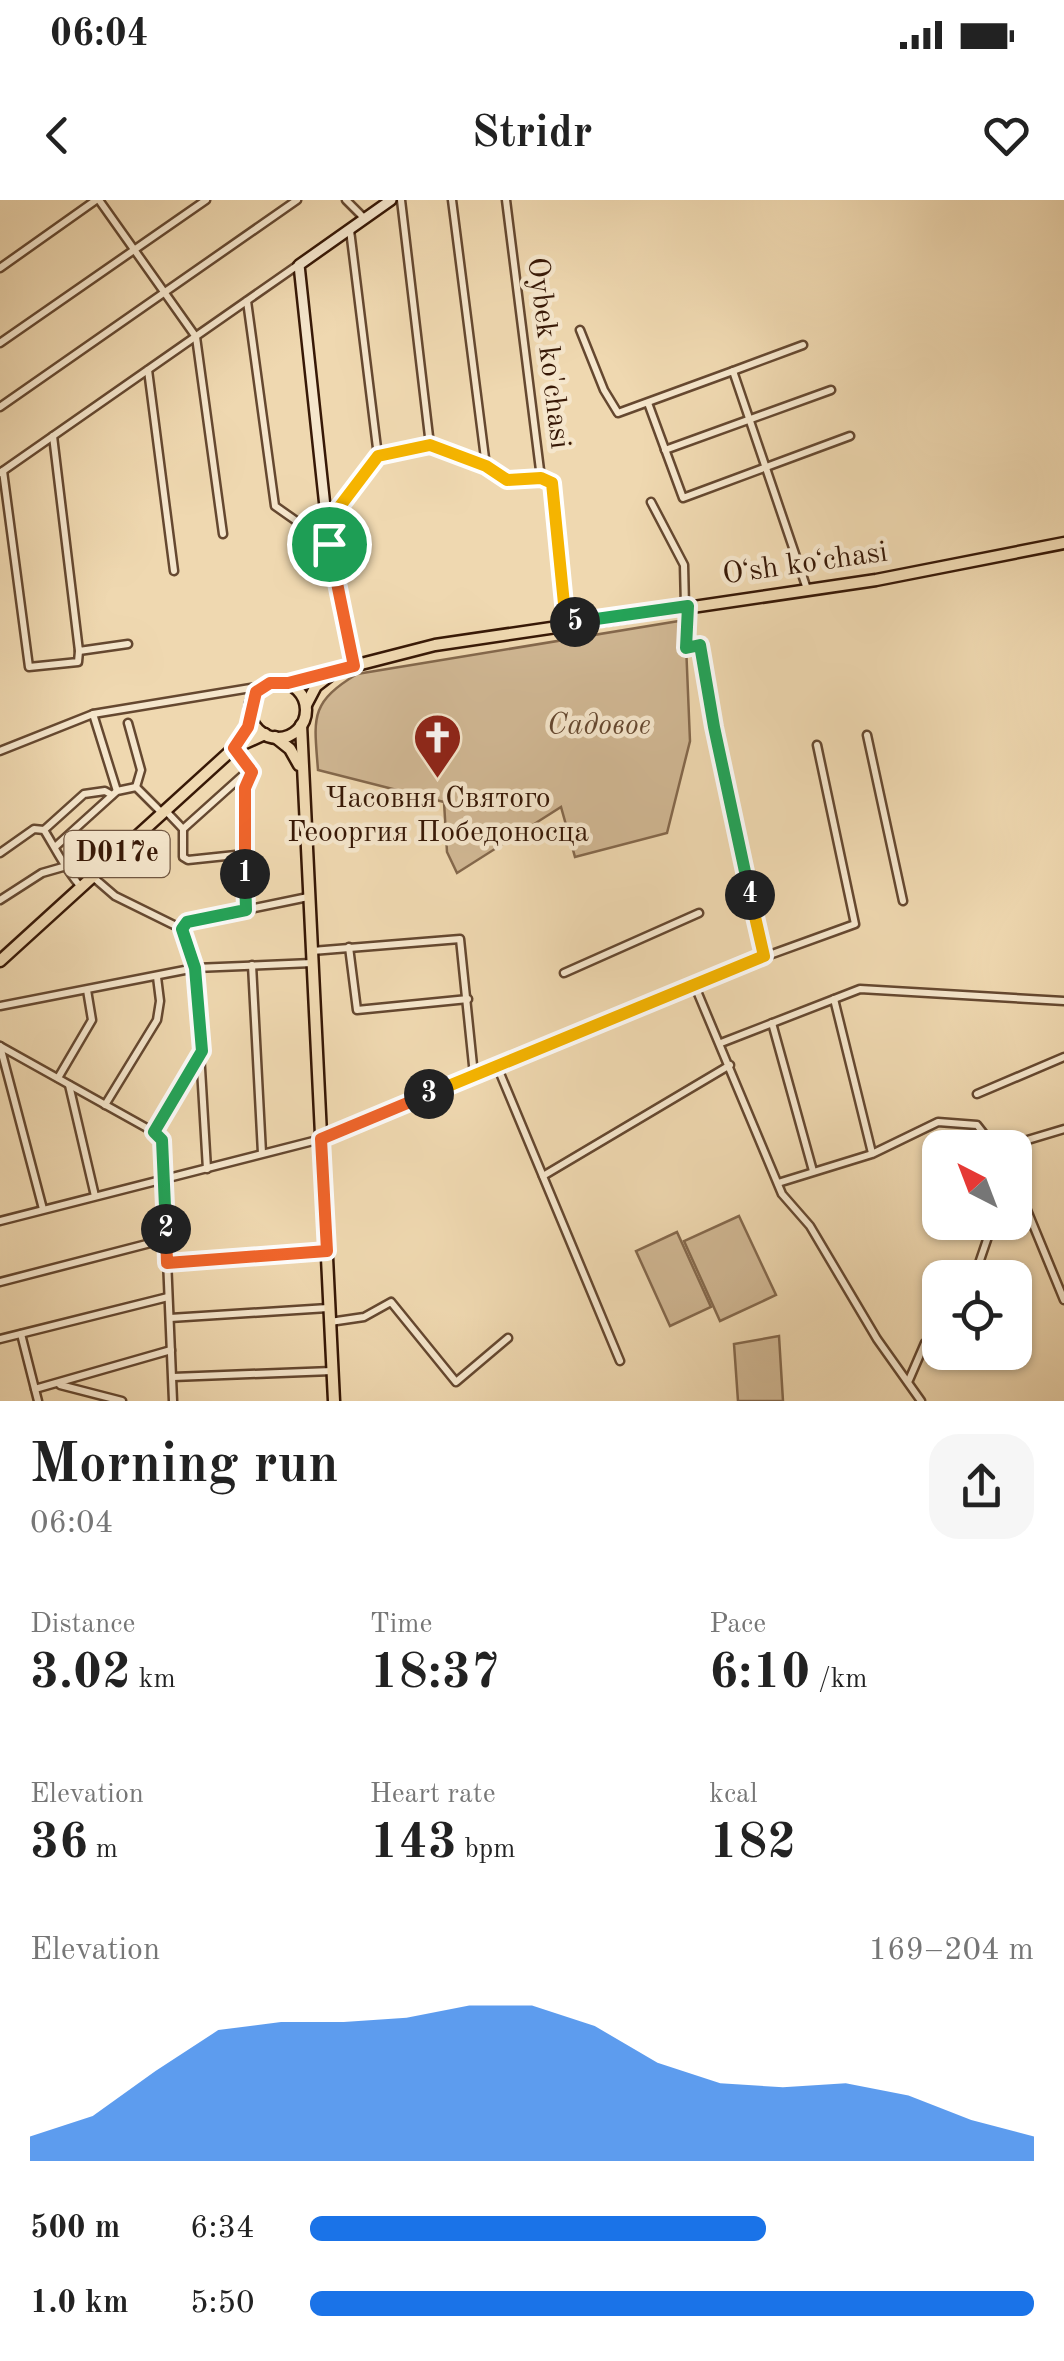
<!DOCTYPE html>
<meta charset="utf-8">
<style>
body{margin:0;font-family:"Old Standard TT",serif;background:#f6f6f6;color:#222;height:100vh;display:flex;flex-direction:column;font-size:38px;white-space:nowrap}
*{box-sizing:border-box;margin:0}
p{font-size:32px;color:#767676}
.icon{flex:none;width:55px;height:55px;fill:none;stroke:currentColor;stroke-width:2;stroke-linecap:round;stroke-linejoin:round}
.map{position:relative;height:1201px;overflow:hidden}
.drawer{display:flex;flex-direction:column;background:#fff;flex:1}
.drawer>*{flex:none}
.needle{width:65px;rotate:318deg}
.tools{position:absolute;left:922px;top:930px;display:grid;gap:20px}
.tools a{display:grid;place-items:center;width:110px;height:110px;border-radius:20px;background:#fff;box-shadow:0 2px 8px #0004;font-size:50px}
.pin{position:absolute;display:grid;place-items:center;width:85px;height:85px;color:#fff;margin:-42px;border:5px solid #fff;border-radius:50%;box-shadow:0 2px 10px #0007}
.km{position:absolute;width:50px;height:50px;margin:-25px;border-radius:50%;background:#222;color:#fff;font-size:28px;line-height:50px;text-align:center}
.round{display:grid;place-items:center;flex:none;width:105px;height:105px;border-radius:30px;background:#f6f6f6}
.overview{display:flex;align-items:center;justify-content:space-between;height:170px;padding:0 30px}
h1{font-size:55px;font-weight:800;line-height:75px}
.figures{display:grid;grid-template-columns:repeat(3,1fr);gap:15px;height:170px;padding:10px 30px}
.figures div{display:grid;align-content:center}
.figures b{font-size:50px;font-weight:800}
.figures small{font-size:28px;font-weight:400}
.figures p{font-size:28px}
.chart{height:280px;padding:20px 30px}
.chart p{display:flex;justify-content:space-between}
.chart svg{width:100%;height:180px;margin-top:10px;fill:#1a73e8;opacity:.7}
ul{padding:0 30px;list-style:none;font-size:32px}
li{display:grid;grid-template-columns:160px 120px 1fr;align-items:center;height:75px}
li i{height:25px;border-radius:12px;background:#1a73e8}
.status{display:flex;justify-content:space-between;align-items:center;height:70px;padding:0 50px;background:#fff;direction:ltr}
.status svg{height:28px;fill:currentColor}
header{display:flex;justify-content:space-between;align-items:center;height:130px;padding:0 30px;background:#fff;font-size:45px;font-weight:800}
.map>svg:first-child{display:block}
.green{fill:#d0b793;stroke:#84684c;stroke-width:2.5}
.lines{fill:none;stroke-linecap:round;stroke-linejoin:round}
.street-casing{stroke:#654830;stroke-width:11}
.secondary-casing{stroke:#371806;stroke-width:14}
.primary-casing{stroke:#371806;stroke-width:15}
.street{stroke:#f5e6cc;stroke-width:6}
.secondary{stroke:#f5e6cc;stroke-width:9}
.primary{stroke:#efd8b0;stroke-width:10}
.split-1-casing{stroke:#fff;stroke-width:20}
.split-2-casing{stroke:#fff;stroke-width:20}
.split-3-casing{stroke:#fff;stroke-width:20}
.split-4-casing{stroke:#fff;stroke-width:20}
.split-5-casing{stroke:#fff;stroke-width:20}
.split-6-casing{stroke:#fff;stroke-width:20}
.split-1{stroke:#f0652b;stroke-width:12}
.split-2{stroke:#22a559;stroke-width:12}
.split-3{stroke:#f0652b;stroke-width:12}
.split-4{stroke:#f5b400;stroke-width:12}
.split-5{stroke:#22a559;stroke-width:12}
.split-6{stroke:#f5b400;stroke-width:12}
.labels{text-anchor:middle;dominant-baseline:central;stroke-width:9;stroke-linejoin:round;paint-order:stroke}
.shield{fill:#f5e6cc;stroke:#705641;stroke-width:2.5}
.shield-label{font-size:28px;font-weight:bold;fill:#371806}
.street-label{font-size:30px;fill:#371806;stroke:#f5e6cc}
.park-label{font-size:30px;font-style:italic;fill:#654830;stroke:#f5e6cc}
.poi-label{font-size:30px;fill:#371806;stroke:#f5e6cc}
</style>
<div class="status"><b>06:04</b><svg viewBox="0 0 49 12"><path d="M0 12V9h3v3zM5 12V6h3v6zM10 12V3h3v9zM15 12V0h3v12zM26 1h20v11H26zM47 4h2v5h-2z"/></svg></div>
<header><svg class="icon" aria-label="back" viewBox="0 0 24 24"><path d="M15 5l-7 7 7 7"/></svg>Stridr<svg class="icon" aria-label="heart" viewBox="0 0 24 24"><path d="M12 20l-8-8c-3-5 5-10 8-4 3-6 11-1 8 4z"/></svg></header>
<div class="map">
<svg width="1064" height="1201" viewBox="0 0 1064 1201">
<rect width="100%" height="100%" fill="#efd8b0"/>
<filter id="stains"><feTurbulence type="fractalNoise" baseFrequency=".002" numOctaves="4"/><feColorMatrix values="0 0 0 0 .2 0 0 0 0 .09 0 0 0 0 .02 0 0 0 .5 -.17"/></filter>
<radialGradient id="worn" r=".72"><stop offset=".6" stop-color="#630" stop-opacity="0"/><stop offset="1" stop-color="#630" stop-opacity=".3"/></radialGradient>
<g class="green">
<path d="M685,420L690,541L667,633L575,657L561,607L457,673L447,652L444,602L318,570C314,518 309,503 357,474Z"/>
<path d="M739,1016L776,1095L720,1121L684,1041Z"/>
<path d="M677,1032L711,1107L670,1126L636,1051Z"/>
<path d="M779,1136L783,1201H738L734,1144Z"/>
</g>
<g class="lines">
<defs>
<g id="street">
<path d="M99,0L196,137L223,334"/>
<path d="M346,0L364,18"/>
<path d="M401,0L430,245"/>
<path d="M452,0L486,266"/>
<path d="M506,0L541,278L552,283L566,424"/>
<path d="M350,30L378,256"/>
<path d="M0,68L96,0"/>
<path d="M247,101L275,306L329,344"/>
<path d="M580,130L604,190L618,213L733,171L807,389"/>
<path d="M0,143L206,0"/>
<path d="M148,170L174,371"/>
<path d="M733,171L803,145"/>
<path d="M648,203L683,298L850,236"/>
<path d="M0,207L297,0"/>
<path d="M53,236L79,451L128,444"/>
<path d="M665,250L831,190"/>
<path d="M3,271L29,467L78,462L79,451"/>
<path d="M0,273L298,65"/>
<path d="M651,302L684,365L686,448L701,445L713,527L764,756"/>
<path d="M329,322L378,256L421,245L486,266L507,280L541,278"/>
<path d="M93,514L117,591"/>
<path d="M128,523L141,570L136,587"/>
<path d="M867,535L903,701"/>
<path d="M233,548L252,572L245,588L246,710"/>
<path d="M0,551L93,514L263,486"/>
<path d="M165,610L183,629V657L188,660L245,654"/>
<path d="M183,629L252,567"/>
<path d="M44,630L84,594L105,591L112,595"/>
<path d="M55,647L117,591L136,587L162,613"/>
<path d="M0,653L34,629L44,630C57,651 65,669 81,687"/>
<path d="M93,677L115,696L182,729"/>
<path d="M0,700L42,673L63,667"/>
<path d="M349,747L357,810L468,799"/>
<path d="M312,751L460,739L474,875"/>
<path d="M252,765L262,953"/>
<path d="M564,773L699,713"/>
<path d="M694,784L782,994L810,1026L877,1139L921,1201"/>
<path d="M834,799L872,953"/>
<path d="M0,806L195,768L312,763"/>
<path d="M772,823L813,971"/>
<path d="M721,843L860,789L1064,801"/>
<path d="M0,846L154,932L162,941L173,1201"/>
<path d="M0,846L43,1009"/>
<path d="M497,866L620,1161"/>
<path d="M58,878L92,820L87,790"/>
<path d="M69,885L95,996"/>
<path d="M977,894L1064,857"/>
<path d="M105,905L157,820L160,801L157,777"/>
<path d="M154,932L202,852"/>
<path d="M1001,948L1064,929"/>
<path d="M207,969L195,768L182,729L187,722L308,697"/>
<path d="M543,976L730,865"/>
<path d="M1015,981L1064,1100"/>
<path d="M778,983L872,954L938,922L977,925L995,948"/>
<path d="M0,1021L321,939L717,774L855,724L817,545"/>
<path d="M167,1063L327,1051"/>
<path d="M974,1078L993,1022"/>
<path d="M0,1082L166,1039"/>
<path d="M170,1118L328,1108"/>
<path d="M330,1122L364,1117L391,1102L456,1182L508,1138"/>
<path d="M21,1134L38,1201"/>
<path d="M0,1139L168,1097"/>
<path d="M173,1177L332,1171"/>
<path d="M909,1180L925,1143L940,1129"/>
<path d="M60,1185L122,1201"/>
<path d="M35,1189L171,1150"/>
</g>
<path id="secondary" d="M354,466L329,344L299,65L391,0"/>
<g id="primary">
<circle cx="278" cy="510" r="28"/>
<path d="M287,483L435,445L876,380L1064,343"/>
<path d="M306,505L316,486L329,476"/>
<path d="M301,525L334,1201"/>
<path d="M275,537L290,549L299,565"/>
<path d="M0,761L234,548L265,534"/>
</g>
</defs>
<use href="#street" class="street-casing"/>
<use href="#secondary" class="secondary-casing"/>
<use href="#primary" class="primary-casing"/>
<use href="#street" class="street"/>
<use href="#secondary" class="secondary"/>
<use href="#primary" class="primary"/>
</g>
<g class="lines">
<defs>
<path id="split-1" d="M245,674V588L252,572L234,548L248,527L256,492L270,483H288L354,466L329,344"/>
<path id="split-2" d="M166,1029L162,940L154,932L202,851L195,768L182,729L187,722L246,710L245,674"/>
<path id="split-3" d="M166,1029L167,1063L327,1051L321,939L429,894"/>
<path id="split-4" d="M429,894L764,756L750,695"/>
<path id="split-5" d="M575,422L688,406L686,448L700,445L714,527L750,695"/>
<path id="split-6" d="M329,344L328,322L378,256L430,245L486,266L507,280L541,278L552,283L566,424L575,422"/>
</defs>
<use href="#split-1" class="split-1-casing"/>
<use href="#split-2" class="split-2-casing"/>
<use href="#split-3" class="split-3-casing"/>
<use href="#split-4" class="split-4-casing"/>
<use href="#split-5" class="split-5-casing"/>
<use href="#split-6" class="split-6-casing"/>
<use href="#split-1" class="split-1"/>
<use href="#split-2" class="split-2"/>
<use href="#split-3" class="split-3"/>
<use href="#split-4" class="split-4"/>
<use href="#split-5" class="split-5"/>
<use href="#split-6" class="split-6"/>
</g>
<defs>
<symbol id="church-pin" viewBox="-11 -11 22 30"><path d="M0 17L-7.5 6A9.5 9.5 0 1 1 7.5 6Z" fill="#8f2418" stroke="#f5e6cc"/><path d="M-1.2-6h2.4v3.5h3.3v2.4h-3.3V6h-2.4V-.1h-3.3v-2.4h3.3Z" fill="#fff"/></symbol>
</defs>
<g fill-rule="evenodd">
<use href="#church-pin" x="410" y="510" width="55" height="75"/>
</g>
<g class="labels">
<rect class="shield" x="64.5" y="631" width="105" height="46" rx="8"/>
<g class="shield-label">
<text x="117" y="654">D017e</text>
</g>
<g class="street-label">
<text transform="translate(548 153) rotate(83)">Oybek ko'chasi</text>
<text transform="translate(805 364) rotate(-8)">Oʻsh koʻchasi</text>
</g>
<g class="park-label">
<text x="599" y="526">Садовое</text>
</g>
<g class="poi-label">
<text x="438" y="599">Часовня Святого<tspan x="438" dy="34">Геооргия Победоносца</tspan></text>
</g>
</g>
<rect width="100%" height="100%" filter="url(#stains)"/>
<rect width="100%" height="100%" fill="url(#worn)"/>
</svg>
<div class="tools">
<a><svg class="needle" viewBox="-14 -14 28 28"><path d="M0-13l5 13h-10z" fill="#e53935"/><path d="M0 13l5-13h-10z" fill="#767676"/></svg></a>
<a><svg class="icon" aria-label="locate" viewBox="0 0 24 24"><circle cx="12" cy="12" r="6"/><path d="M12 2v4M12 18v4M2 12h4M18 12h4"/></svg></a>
</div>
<div class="pin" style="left:329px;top:344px;background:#1e9e55"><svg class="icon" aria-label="arrive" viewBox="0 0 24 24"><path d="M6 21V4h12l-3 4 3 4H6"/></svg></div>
<b class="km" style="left:245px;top:674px">1</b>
<b class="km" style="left:166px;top:1029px">2</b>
<b class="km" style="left:429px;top:894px">3</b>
<b class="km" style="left:750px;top:695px">4</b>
<b class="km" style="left:575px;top:422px">5</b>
</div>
<section class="drawer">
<div class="overview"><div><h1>Morning run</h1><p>06:04</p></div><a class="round"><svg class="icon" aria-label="share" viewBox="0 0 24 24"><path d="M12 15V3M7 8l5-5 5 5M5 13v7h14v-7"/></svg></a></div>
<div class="figures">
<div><p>Distance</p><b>3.02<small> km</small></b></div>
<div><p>Time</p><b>18:37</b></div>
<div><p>Pace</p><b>6:10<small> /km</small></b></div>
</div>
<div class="figures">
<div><p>Elevation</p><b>36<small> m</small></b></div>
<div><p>Heart rate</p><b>143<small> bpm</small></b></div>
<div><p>kcal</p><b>182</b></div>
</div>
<div class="chart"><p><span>Elevation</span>169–204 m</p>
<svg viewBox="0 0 160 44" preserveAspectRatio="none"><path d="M0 44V38L10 33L20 22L30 12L40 10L50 10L60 9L70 6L80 6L90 11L100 20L110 25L120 26L130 25L140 28L150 34L160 38V44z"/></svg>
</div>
<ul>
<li><b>500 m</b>6:34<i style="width:63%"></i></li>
<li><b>1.0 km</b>5:50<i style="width:100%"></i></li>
</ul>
</section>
